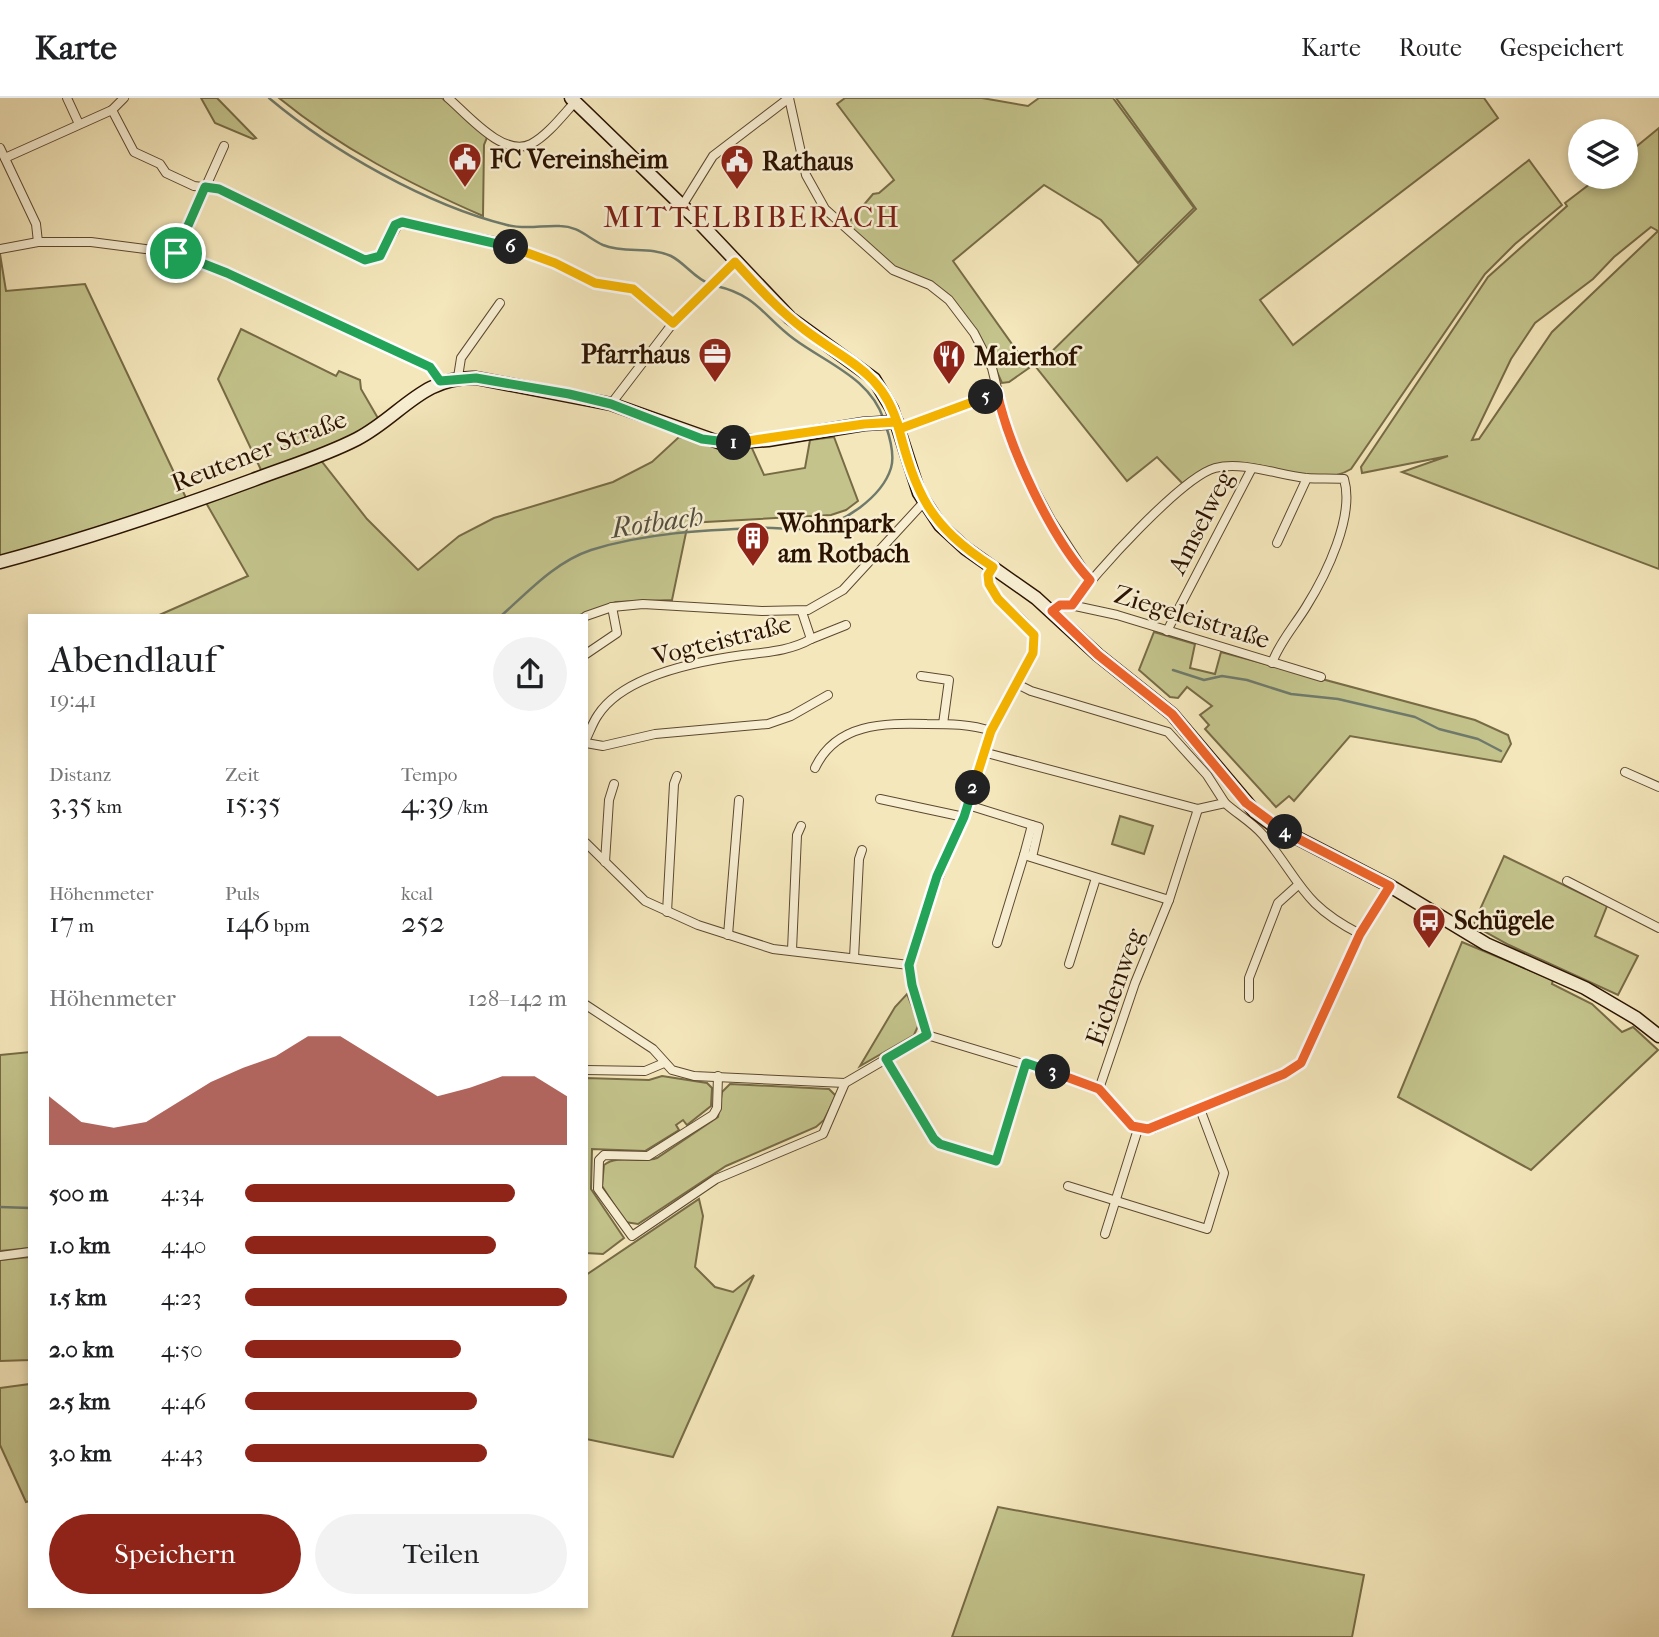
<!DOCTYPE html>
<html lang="de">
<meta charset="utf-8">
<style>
body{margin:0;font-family:"IM FELL French Canon",serif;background:#f2f2f2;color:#202124;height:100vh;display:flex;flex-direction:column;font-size:26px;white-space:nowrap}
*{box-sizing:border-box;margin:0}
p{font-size:23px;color:#757577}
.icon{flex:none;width:38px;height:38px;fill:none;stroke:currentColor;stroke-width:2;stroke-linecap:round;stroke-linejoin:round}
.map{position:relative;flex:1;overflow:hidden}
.drawer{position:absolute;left:28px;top:516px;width:560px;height:994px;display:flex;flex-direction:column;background:#fff;border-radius:0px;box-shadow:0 4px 10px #0003}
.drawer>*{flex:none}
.fabs{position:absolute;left:1568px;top:21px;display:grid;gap:14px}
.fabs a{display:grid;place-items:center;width:70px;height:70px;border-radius:50%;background:#fff;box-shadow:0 4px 10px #0003;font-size:35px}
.pin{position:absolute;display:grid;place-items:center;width:60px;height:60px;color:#fff;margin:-30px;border:4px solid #fff;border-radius:50%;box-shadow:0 2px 7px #0007}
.km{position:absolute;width:35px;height:35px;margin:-18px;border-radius:50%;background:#222;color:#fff;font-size:19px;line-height:35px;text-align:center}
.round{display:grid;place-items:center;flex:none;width:74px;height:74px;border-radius:37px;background:#f2f2f2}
.headline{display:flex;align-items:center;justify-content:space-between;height:119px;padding:0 21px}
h1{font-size:38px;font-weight:600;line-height:52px}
.figures{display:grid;grid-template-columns:repeat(3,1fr);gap:10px;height:119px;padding:7px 21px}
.figures div{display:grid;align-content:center}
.figures b{font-size:30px;font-weight:600}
.figures small{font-size:19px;font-weight:400}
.figures p{font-size:19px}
.chart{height:196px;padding:14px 21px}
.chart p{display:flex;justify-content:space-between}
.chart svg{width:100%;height:126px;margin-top:7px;fill:#8f2418;opacity:.7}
.button{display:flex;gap:14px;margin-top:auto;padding:14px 21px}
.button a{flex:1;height:80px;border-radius:42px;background:#8f2418;color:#fff;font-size:28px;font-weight:600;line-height:80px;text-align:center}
.button a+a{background:#f2f2f2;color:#202124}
ul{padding:0 21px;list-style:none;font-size:23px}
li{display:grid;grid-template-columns:112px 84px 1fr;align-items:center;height:52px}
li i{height:18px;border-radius:9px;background:#8f2418}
header{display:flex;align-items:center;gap:42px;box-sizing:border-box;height:98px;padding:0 35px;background:#fff;border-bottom:2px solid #e0e0e0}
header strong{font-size:33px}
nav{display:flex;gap:38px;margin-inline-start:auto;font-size:24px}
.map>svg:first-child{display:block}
.green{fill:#c3c38b;stroke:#776b46;stroke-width:2;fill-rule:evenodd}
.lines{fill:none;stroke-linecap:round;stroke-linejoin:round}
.stream{stroke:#6f7a6c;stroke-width:2.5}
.street-casing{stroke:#5d4830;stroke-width:10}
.secondary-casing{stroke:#2b1301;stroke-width:15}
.street{stroke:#f8efd3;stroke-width:8}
.secondary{stroke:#f8efd3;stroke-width:12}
.split-1-casing{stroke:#fff;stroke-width:14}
.split-2-casing{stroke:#fff;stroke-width:14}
.split-3-casing{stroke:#fff;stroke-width:14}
.split-4-casing{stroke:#fff;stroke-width:14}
.split-5-casing{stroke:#fff;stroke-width:14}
.split-6-casing{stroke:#fff;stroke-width:14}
.split-7-casing{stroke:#fff;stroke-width:14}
.split-1{stroke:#22a559;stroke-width:9}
.split-2{stroke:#f5b400;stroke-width:9}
.split-3{stroke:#22a559;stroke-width:9}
.split-4{stroke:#f0652b;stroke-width:9}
.split-5{stroke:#f0652b;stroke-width:9}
.split-6{stroke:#f5b400;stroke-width:9}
.split-7{stroke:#22a559;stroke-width:9}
.labels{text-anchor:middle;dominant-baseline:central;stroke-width:5;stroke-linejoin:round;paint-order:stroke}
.poi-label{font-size:26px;font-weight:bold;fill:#2b1301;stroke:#f8efd3;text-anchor:start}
.street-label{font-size:26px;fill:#2b1301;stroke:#f8efd3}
.water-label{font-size:28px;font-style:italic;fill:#534f3f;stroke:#f8efd3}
.quarter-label{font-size:30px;letter-spacing:2px;fill:#7a1f14;stroke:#f8efd3}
</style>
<header>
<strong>Karte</strong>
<nav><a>Karte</a><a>Route</a><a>Gespeichert</a></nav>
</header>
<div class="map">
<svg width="1659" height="1539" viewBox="0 0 1659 1539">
<rect width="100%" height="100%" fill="#f4e7bb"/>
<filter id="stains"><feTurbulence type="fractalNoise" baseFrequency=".00286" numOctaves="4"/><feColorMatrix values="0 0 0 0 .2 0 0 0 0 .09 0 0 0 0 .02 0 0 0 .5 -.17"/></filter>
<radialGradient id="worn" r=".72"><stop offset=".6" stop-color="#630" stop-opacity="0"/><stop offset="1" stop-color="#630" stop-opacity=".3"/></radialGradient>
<g class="green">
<path d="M201,0H217L256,40L253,41L215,25Z"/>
<path d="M279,0H442L488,37L484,47L483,118C410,86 340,50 279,0Z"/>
<path d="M845,0H982L1028,8L1039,0H1113L1194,110L1138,165L1101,122L1044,87L953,163L1029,270L1009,284L1002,285L989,256L951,201L894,170L846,128L873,96L879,95L894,82L837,6Z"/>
<path d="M1116,0H1484L1498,20L1260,202L1293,247L1529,62L1562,107L1515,146L1485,176L1351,371C1317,392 1270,363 1234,365C1219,366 1198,381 1184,387L1157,359L1127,383L1036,269L1196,111Z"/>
<path d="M1659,30V471L1402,374L1448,358L1362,375L1361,369L1488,179L1567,108L1565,105L1599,79H1626V57ZM1651,129L1658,133L1552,234L1479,341L1472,342L1511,261L1535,225L1593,181L1614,159Z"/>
<path d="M0,156L6,193L85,186L187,402L0,460Z"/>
<path d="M241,231L336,278L339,273L360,282L361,291L379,322L355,338L262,374L218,281Z"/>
<path d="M679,339L720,348H751L764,377L805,370L810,342L834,339L858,403L846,412L831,417L688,425L672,502L616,504L577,518H157L248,478L205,403L319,360L367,421L418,472L459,438L494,420L613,384L652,364Z"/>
<path d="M1154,534L1195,546L1190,570L1215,576L1221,554L1475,622L1508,637L1511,646L1501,664L1350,638L1294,703L1289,698L1276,709L1205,631L1209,627L1200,617L1212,608L1187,589L1178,600L1170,599L1139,572Z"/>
<path d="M1120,718L1153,728L1144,756L1112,746Z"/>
<path d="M1504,758L1607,808L1595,838L1638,858L1618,897L1509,847L1473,827Z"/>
<path d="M1462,844L1553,882L1552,886L1592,906L1622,934L1633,929L1658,952L1531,1072L1398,999Z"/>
<path d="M907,896L919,926L914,937L860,968L895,909Z"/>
<path d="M30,954V1150L0,1153V957Z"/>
<path d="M662,978L707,985L712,990L711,1008L687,1027L683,1022L676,1027L679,1032L645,1053L592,1051L591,1091L624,1140L603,1156L586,1155V980L649,982Z"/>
<path d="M730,986L829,991L836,998L824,1022L816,1029L726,1068L638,1126L625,1124L602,1088L604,1067C618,1056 640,1066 657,1060L718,1019L722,994Z"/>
<path d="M699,1101L703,1118L695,1169L715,1189L733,1194L754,1177L673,1359L586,1341V1177Z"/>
<path d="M30,1159V1262L0,1263V1162Z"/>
<path d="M30,1286V1403L26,1404L0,1347V1290Z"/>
<path d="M998,1409L1364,1477L1352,1539H952Z"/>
</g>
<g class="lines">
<g class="stream">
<path d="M269,0C332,53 427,107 507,127C526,132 542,127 560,128C578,128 588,140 603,147C625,156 650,148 671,158C685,165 695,181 710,186"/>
<path d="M716,188C757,197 764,219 794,241C828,266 870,280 884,322"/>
<path d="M501,518C528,494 555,464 591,452C645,435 704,432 760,430C777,429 796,433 814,430C843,426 882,399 891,370C895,357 890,340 886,328"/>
<path d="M1173,572L1204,582L1222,578L1247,582L1291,596L1338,601L1415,619L1439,631L1478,641L1501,653"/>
<path d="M0,1109L30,1110"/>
</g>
<defs>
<g id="street">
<path d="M67,0L79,26"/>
<path d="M448,0C467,16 503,60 531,46C547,38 563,17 575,4"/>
<path d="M789,0L806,77L825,111L893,172L930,187L949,202L974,235L992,270L1006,327L1024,372L1051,422L1090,482"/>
<path d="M112,12L134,54L160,66L166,75L194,88L219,91L365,162L380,158L399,125L499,144L555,165L595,185L633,191L673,225"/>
<path d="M0,50L36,126L38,144"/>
<path d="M5,60L112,12L124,0"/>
<path d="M682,108L713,58L789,0"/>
<path d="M0,151L38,144H91L176,155L227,175L430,269L440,283"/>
<path d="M176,155L224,48"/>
<path d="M458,279L461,260L500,205"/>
<path d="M611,306L673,225L735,164"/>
<path d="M899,331L942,317L997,294"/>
<path d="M1277,445L1307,380"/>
<path d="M1072,507C1094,476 1182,379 1215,370C1243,363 1278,377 1306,380C1319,381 1331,380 1344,381C1355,418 1326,477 1306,509C1295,527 1279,545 1272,565"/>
<path d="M1052,513L1066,506L1117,517L1321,579"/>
<path d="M586,518L612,509L643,506L762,513L808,512L843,492L924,404"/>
<path d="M1167,533L1251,372"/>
<path d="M811,541L846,527"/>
<path d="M586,556L617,535L612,509"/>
<path d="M921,578L949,582L943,626"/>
<path d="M1017,586L1031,593L1168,634L1207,677L1225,705"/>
<path d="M586,641C590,633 593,624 598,617C624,577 699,563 743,557C766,554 790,553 811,541L802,514"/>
<path d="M586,645L603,648L655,636L768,626L791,618L828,597"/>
<path d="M983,654L1198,711L1225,705C1237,716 1252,724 1263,737C1301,783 1301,806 1360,836"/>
<path d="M815,670C836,625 884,625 927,626C949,626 971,626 991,633"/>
<path d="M1625,674L1659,689"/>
<path d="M880,701L964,719"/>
<path d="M968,707L1032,727L1024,757L1169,802L1198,711"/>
<path d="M586,745L645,803L698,827L773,851L909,867"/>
<path d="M1032,759L1039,729L1032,727"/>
<path d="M605,764L609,702L614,686"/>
<path d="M1567,783L1659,830"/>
<path d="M667,814L674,686L677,678"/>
<path d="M728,837L739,702"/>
<path d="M997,845L1024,757"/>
<path d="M792,852L797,737L801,728"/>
<path d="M854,860L859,761L862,752"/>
<path d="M1069,866L1096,780"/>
<path d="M1249,900V880L1278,805L1298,787"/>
<path d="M586,907L653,951L672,972L694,978L845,985L927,937"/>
<path d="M927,937L1089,986L1103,994L1132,1028L1153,1031L1284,976L1301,965L1360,836L1390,788"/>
<path d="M927,937L912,887L909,867L929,802L964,719L991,633L1035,548C1034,517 990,509 988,477L993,469"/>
<path d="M886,961L934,1041L940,1046L996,1063L1026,965"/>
<path d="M586,972L645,973L664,965"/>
<path d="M718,978L717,1010L713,1017L648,1058L604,1057L599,1062L598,1091L632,1138L716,1081L823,1036L845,985"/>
<path d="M1099,991L1135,885L1169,802"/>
<path d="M1068,1088L1207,1131L1224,1075L1200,1011"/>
<path d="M1105,1136L1138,1031"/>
<path d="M0,1158L30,1154"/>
</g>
<g id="secondary">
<path d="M571,0L698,123L790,220L874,281L892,311L919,395L940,427L965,450L1036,500L1098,557L1172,616L1255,714L1274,728L1390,788L1486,846L1585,890L1636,920L1659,938"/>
<path d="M0,464C86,441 169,413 253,382C287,369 324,358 357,341C401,318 422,278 476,280L611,306L721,345L768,342L864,326L897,324"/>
</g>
</defs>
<use href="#street" class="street-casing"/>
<use href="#secondary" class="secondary-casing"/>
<use href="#street" class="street"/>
<use href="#secondary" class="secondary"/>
</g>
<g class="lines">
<defs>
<path id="split-1" d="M176,155L227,175L430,269L440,283L476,280L569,296L611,306L702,341L734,345"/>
<path id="split-2" d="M734,345L864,326L897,324C916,396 928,427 993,469L988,477L989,486L998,501L1034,537L1033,555L991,633L973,690"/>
<path id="split-3" d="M973,690L964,719L937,778L909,867L912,887L927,937L886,961L934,1041L940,1046L996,1063L1026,965L1053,974"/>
<path id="split-4" d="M1053,974L1099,991L1132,1028L1148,1031L1284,976L1301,965L1360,836L1390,788L1285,734"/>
<path id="split-5" d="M986,299L997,294C1009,350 1051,440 1090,482L1072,507H1060L1052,513L1098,557L1172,616L1246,705L1285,734"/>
<path id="split-6" d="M511,149L555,165L595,185L633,191L673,225L735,164C757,188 779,213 805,232C847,264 884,274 899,331L986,299"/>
<path id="split-7" d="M176,155L205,89L219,91L365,162L380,158L395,127L402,124L511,149"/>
</defs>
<use href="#split-1" class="split-1-casing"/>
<use href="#split-2" class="split-2-casing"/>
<use href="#split-3" class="split-3-casing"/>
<use href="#split-4" class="split-4-casing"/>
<use href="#split-5" class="split-5-casing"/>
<use href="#split-6" class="split-6-casing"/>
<use href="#split-7" class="split-7-casing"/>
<use href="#split-1" class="split-1"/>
<use href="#split-2" class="split-2"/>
<use href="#split-3" class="split-3"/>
<use href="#split-4" class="split-4"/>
<use href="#split-5" class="split-5"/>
<use href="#split-6" class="split-6"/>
<use href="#split-7" class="split-7"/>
</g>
<defs>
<symbol id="civic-pin" viewBox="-11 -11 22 30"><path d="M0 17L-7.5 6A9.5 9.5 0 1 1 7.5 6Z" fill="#8f2418" stroke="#f8efd3"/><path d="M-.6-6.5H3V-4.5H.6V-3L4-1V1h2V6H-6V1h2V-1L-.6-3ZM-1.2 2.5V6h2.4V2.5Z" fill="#fff"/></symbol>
<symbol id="office-pin" viewBox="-11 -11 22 30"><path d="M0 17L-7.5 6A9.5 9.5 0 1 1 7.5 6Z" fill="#8f2418" stroke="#f8efd3"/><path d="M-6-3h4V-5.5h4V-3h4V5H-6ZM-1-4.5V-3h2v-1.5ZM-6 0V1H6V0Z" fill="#fff"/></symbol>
<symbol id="restaurant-pin" viewBox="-11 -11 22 30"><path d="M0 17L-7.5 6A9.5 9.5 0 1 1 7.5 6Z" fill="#8f2418" stroke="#f8efd3"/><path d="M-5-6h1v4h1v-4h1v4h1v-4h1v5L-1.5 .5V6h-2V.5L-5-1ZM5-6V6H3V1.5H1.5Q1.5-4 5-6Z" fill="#fff"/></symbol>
<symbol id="building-pin" viewBox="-11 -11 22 30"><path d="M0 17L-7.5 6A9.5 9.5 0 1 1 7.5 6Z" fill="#8f2418" stroke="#f8efd3"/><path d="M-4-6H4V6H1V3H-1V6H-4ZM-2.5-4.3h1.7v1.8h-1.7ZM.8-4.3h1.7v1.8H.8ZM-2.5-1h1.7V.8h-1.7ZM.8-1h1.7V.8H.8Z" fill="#fff"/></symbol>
<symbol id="bus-pin" viewBox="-11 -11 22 30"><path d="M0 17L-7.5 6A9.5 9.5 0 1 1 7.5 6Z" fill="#8f2418" stroke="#f8efd3"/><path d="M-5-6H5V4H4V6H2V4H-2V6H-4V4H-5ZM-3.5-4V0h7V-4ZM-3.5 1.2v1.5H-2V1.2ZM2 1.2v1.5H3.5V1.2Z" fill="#fff"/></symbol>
</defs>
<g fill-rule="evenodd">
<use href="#civic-pin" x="446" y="42" width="38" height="52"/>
<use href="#civic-pin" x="718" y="44" width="38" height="52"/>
<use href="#office-pin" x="696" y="237" width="38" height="52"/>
<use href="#restaurant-pin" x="930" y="239" width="38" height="52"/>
<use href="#building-pin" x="734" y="421" width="38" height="52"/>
<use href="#bus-pin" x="1410" y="803" width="38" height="52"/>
</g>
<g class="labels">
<g class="poi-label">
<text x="490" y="61">FC Vereinsheim</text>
<text x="762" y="63">Rathaus</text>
<text x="690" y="256" text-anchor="end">Pfarrhaus</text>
<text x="974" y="258">Maierhof</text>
<text x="778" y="425">Wohnpark<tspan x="778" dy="30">am Rotbach</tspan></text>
<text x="1454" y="822">Schügele</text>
</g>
<g class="street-label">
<text transform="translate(259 353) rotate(-21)">Reutener Straße</text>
<text transform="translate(1201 424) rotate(-63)">Amselweg</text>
<text transform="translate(1192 519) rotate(17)">Ziegeleistraße</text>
<text transform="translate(722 542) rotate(-14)">Vogteistraße</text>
<text transform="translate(1115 889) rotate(-70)">Eichenweg</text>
</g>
<g class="water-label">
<text transform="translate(657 424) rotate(-8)">Rotbach</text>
</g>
<g class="quarter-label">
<text x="752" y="119">MITTELBIBERACH</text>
</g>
</g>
<rect width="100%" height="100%" filter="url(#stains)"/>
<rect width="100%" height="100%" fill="url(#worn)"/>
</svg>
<div class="fabs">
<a><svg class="icon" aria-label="layers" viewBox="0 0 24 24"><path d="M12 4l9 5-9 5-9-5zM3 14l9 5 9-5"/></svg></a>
</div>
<div class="pin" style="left:176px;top:155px;background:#1e9e55"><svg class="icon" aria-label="arrive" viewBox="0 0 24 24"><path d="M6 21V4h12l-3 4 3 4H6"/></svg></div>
<b class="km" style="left:734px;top:345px">1</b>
<b class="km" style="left:973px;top:690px">2</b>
<b class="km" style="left:1053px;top:974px">3</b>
<b class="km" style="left:1285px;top:734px">4</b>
<b class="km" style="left:986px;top:299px">5</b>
<b class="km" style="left:511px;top:149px">6</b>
<section class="drawer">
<div class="headline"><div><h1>Abendlauf</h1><p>19:41</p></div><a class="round"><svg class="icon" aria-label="share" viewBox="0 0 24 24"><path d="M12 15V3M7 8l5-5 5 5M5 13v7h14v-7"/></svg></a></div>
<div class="figures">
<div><p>Distanz</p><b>3.35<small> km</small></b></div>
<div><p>Zeit</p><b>15:35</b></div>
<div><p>Tempo</p><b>4:39<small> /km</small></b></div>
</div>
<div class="figures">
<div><p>Höhenmeter</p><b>17<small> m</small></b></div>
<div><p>Puls</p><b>146<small> bpm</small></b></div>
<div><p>kcal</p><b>252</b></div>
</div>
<div class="chart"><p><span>Höhenmeter</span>128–142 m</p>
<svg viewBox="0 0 160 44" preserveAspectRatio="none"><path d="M0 44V27L10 36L20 38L30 36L40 29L50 22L60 17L70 13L80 6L90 6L100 13L110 20L120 27L130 24L140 20L150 20L160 27V44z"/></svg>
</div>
<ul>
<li><b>500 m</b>4:34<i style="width:84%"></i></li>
<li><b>1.0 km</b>4:40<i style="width:78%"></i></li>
<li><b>1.5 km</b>4:23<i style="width:100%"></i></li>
<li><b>2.0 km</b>4:50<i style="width:67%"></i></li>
<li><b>2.5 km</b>4:46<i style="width:72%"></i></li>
<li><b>3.0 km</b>4:43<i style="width:75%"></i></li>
</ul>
<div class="button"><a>Speichern</a><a>Teilen</a></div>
</section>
</div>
